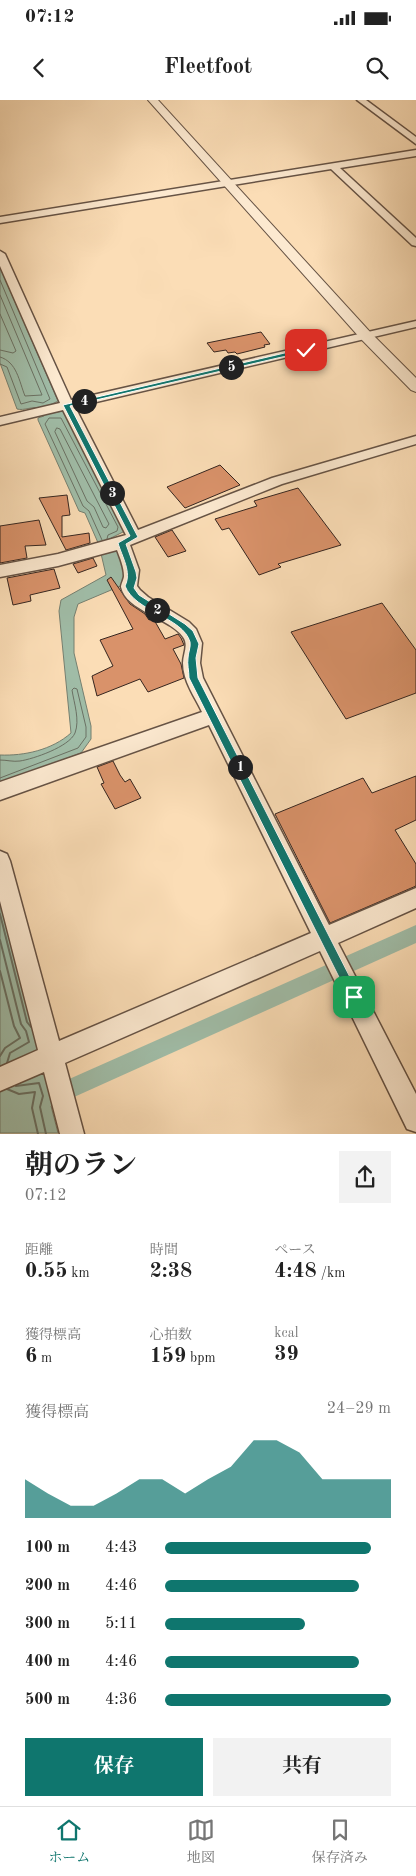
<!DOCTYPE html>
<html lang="ja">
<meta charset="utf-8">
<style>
body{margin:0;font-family:"Old Standard TT","Noto Serif JP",serif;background:#f2f2f2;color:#222;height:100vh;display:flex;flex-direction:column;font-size:19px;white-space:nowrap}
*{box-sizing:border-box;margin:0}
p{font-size:16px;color:#767676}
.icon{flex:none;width:28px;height:28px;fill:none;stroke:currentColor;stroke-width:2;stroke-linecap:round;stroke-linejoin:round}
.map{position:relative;height:1034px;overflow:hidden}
.details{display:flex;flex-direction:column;background:#fff;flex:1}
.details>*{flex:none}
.pin{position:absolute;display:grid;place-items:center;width:42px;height:42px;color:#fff;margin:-21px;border-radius:10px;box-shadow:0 2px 8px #0006}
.km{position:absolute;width:25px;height:25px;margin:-12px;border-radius:50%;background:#222;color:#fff;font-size:14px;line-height:25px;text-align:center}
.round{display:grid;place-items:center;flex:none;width:52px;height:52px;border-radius:0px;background:#f2f2f2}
.summary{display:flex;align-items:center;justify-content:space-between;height:85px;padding:0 25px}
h1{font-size:28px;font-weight:700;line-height:38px}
.stats{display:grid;grid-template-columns:repeat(3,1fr);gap:8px;height:85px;padding:5px 25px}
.stats div{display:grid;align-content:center}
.stats b{font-size:21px;font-weight:700}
.stats small{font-size:14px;font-weight:400}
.stats p{font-size:14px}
.chart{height:140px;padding:10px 25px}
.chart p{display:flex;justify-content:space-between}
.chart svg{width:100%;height:90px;margin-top:5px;fill:#0f766e;opacity:.7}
.button{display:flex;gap:10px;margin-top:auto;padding:10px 25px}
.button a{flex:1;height:58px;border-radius:0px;background:#0f766e;color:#fff;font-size:20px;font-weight:700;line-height:58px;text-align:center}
.button a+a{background:#f2f2f2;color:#222}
ul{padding:0 25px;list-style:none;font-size:16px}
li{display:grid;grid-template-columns:80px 60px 1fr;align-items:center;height:38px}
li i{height:12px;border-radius:6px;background:#0f766e}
.status{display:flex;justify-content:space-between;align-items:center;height:35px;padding:0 25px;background:#fff;direction:ltr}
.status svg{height:14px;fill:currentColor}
header{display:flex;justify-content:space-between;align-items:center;height:65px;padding:0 25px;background:#fff;font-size:22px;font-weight:700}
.tab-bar{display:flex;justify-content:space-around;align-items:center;height:70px;border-top:1px solid #e0e0e0;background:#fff;font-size:14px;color:#767676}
.tab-bar a{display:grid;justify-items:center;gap:2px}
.tab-bar .current{color:#0f766e}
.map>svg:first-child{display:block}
.water{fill:#a0bda8;stroke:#758071}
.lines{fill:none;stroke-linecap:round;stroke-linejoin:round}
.shore-far1{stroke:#6a7164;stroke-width:1}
.shore{stroke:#6a7164;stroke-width:2}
.canal{fill:#a0bda8;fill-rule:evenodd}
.building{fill:#d9926a;stroke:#35251f}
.minor-casing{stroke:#665345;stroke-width:3}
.tertiary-casing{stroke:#665345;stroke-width:2}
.minor{fill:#fce9d0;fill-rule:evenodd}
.tertiary{fill:#fce9d0;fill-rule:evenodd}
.route{fill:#0f766e;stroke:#fff}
</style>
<div class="status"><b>07:12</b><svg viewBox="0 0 49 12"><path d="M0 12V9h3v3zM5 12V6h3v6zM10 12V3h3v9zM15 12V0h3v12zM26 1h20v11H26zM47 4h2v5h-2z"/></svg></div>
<header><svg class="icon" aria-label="back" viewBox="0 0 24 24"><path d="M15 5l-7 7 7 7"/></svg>Fleetfoot<svg class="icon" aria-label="search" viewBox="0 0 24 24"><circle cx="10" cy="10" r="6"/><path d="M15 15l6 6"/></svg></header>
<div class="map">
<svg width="416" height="1034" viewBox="0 0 416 1034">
<rect width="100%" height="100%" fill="#fbddb6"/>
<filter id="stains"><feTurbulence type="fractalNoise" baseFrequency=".004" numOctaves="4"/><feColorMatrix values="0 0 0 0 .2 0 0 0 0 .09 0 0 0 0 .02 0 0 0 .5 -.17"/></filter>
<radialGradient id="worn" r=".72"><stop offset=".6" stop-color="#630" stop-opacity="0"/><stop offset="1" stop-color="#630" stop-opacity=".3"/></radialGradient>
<g class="water">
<path d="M0,167L58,301L48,306L51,313L63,311L125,431L111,438L115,446H118L127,475L123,485L78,504L74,517V553L91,626V639L81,653L0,683V655C24,656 52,650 71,633L59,511L61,500L106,475L99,445L85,413L79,411L38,320V318L44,316L40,308C32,306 24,311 17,309L0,263Z"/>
<path d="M0,794L41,946L40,969L48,973L57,1001L51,1006L58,1033H0Z"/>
</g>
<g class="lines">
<g class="shore-far1">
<path d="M0,180L50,299L43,303L32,301L21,304L7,267L0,264"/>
<path d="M0,195L42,295L25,296C19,281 17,262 0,257"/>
<path d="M0,214L16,251L13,253L0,250"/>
<path d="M57,328L60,329L109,424L106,428L103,427L94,407L87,401L55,332Z"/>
<path d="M102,440L89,411L83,406L45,324L49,318H61L118,427L117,431L108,435L107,439"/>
<path d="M0,660C7,660 13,662 20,661C33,659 69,647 75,633C80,620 74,603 72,590L74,588L77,589L86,627V637L78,648L0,678"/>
</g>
<g class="shore">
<path d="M0,814L27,922L31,927"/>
<path d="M0,840L21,924L26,931L29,942L10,953L7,963"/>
<path d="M0,871L14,926L20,938L5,948L0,956"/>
<path d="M16,986L39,983L43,996L40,1007L46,1034"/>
<path d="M7,989L19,994L35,992L32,1008L38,1034"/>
</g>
<path class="canal" d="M416,825V843L63,1002L56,1005L49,1002L46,995L49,988Z"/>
</g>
<g class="building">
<path d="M261,232L270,244L264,245L265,247L237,254L235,252L228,253L226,250L214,252L207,243Z"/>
<path d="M220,365L240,385L185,408L167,387Z"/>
<path d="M298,388L341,445L278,464L281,467L259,475L229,428L222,430L215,419L257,406L254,401Z"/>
<path d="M67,395L70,415L62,416V437L89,433L90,443L66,450L39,398Z"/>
<path d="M39,420L46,445L25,446L27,458L0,463V426Z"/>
<path d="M172,430L186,451L168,457L155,437Z"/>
<path d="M93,458L97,466L78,473L73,464Z"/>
<path d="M54,469L60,488L30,495L31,501L13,505L7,478Z"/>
<path d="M111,477L130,504L145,514L149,520L153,518L165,539L178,534L181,538L184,545L173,549L181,564L184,578L148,592L140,579L97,596L92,576L113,566L100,540L133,529L107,480Z"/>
<path d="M382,503L416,550V593L346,619L291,532Z"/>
<path d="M113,661L120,675L125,682L130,679L141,698L115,709L101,684L104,683L97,667Z"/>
<path d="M416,676V720L395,730L416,764V786L330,823L275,714L363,678L372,693Z"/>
</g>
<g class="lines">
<defs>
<g id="minor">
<path d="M357,0H366L416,37V44Z"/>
<path d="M416,50V56L340,68L416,138V146L412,145L331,69L0,123V117Z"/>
<path d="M0,151L5,154L71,300L416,221V227L75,307L138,430L272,378L416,336V344L282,384L130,445L139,470L137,486L140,490L148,497L189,522L196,529L202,543L200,563L203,578L329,825L416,788V808L338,843L416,994V1032L407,1029L320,851L65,963L84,1034H60L44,972L0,991V967L38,950L0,801V751L7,754L10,761L59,941L311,833L209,625L0,700V682L202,612C195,597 183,581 183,563C183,554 189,545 183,537C170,518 126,511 121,487C121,484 124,479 124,476C124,467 120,458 117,450L58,466L0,477V465L58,454L126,435L63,310L0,325V317L60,303L0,166Z"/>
</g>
<path id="tertiary" d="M148,0H158L371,233L416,278V292L411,290L361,239Z"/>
</defs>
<use href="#minor" class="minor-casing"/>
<use href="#tertiary" class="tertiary-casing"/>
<use href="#minor" class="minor"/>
<use href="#tertiary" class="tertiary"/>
</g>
<path class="route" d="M306,248L308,251L70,306L138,437L126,444L136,472L137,478L134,488L139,495L185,524L193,531L199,544L196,558L198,578L358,893L360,897L358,901L354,903L351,901L189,578C189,571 187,564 188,558C188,553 191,547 190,542C183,517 135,512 125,486C132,472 122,457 118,443L130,436L63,305Z"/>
<rect width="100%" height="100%" filter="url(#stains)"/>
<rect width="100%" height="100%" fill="url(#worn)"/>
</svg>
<div class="pin" style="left:354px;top:897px;background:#1e9e55"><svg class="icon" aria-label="arrive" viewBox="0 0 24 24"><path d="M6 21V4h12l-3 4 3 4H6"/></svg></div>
<div class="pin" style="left:306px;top:250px;background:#d93025"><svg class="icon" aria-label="check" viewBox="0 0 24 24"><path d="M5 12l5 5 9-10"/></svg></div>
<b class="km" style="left:240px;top:667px">1</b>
<b class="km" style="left:157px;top:510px">2</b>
<b class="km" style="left:112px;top:393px">3</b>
<b class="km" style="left:84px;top:301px">4</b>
<b class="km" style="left:231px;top:267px">5</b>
</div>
<section class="details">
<div class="summary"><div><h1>朝のラン</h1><p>07:12</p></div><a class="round"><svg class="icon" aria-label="share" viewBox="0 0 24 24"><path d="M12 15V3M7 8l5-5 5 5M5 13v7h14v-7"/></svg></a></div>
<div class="stats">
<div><p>距離</p><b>0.55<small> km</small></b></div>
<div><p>時間</p><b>2:38</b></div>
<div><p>ペース</p><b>4:48<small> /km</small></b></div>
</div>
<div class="stats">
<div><p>獲得標高</p><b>6<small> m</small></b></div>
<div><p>心拍数</p><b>159<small> bpm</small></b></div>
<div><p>kcal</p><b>39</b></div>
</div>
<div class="chart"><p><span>獲得標高</span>24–29 m</p>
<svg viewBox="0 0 160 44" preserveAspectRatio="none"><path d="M0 44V25L10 32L20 38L30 38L40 32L50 25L60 25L70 32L80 25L90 19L100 6L110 6L120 12L130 25L140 25L150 25L160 25V44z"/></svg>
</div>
<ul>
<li><b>100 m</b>4:43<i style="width:91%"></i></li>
<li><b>200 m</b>4:46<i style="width:86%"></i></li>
<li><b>300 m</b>5:11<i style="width:62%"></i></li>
<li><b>400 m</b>4:46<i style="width:86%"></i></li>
<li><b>500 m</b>4:36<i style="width:100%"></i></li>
</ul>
<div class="button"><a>保存</a><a>共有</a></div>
</section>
<nav class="tab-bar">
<a class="current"><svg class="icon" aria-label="home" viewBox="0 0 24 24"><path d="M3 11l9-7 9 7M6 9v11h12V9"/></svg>ホーム</a>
<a><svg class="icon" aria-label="map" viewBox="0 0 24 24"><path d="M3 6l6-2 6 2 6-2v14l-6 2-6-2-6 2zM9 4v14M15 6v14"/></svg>地図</a>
<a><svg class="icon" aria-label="saved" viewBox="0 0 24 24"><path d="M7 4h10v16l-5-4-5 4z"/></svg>保存済み</a>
</nav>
